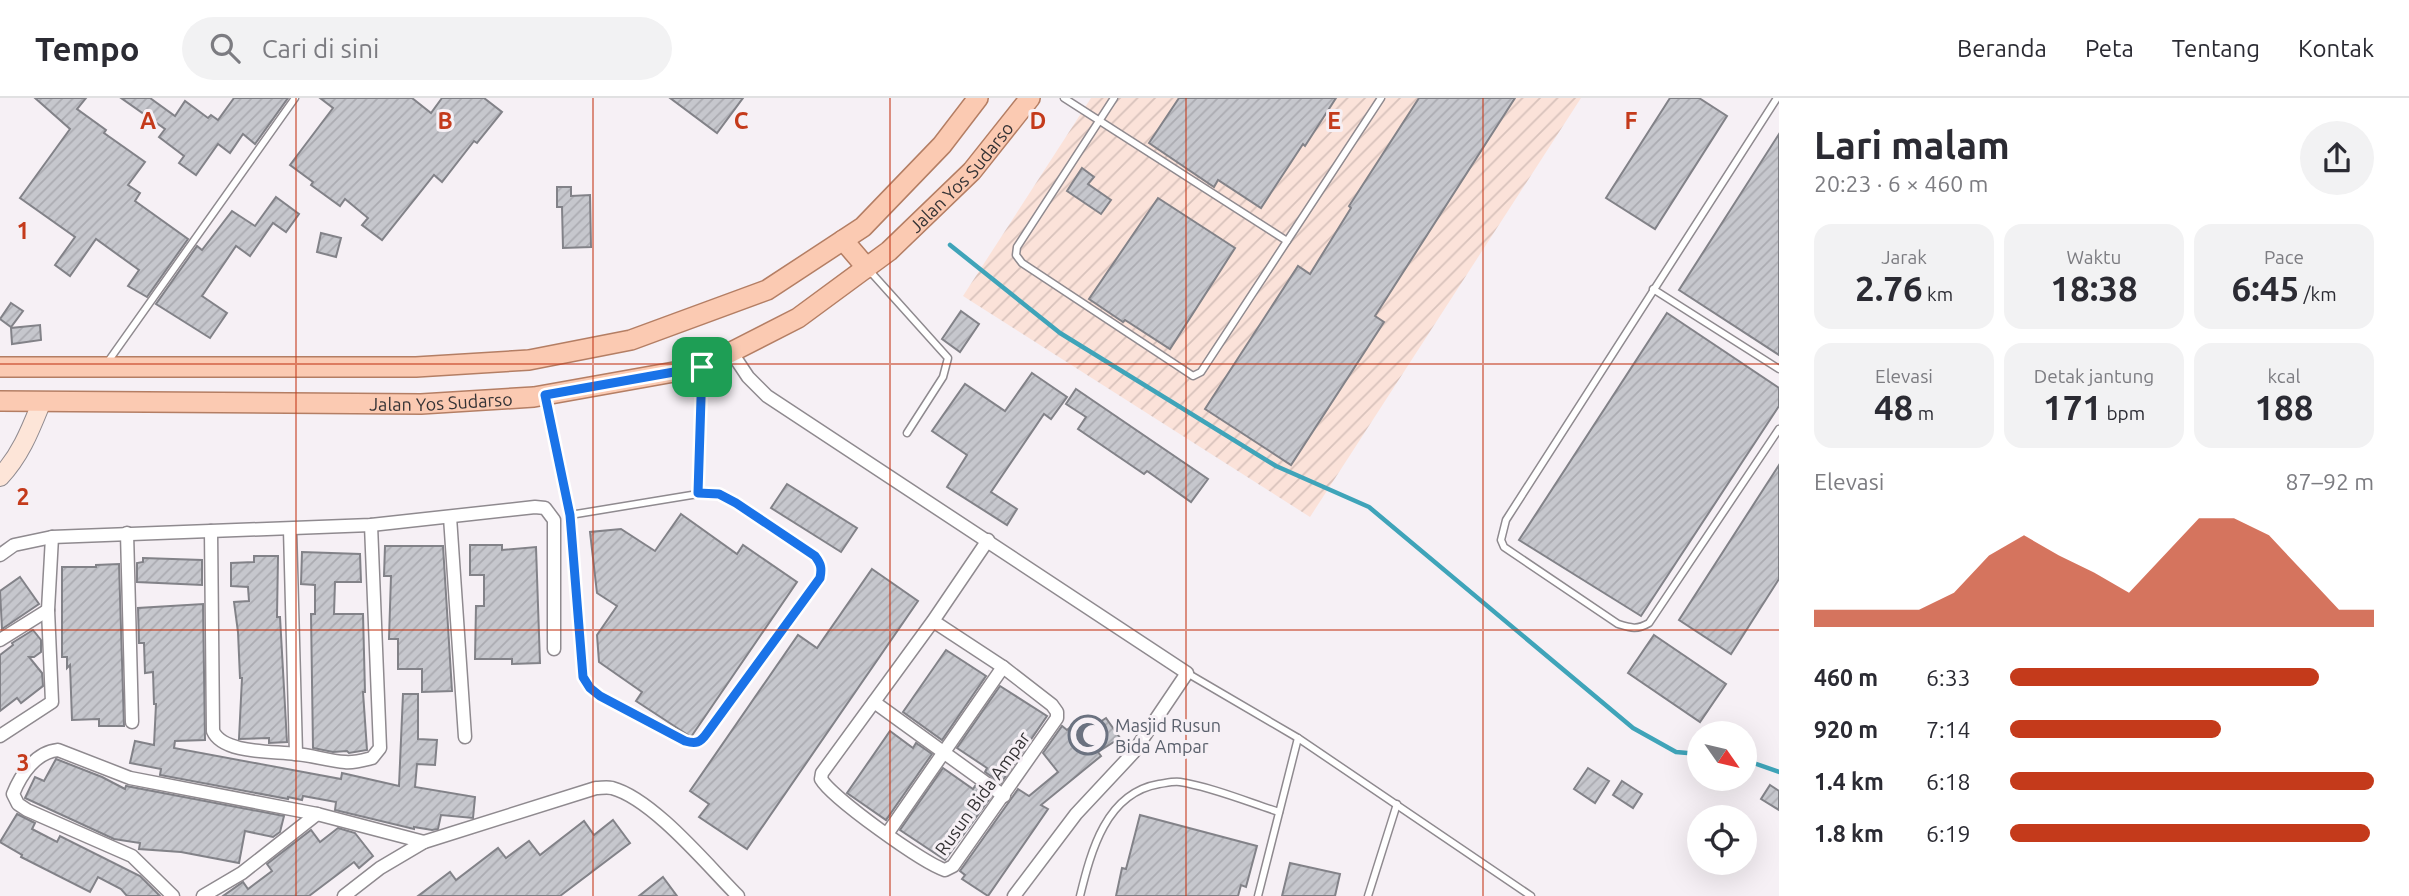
<!DOCTYPE html>
<html lang="id">
<meta charset="utf-8">
<style>
body{margin:0;font-family:Ubuntu,sans-serif;background:#f2f2f3;color:#2b2b33;height:100vh;display:flex;flex-direction:column;font-size:26px;white-space:nowrap}
*{box-sizing:border-box;margin:0}
p{font-size:23px;color:#7c7c81}
.icon{flex:none;width:38px;height:38px;fill:none;stroke:currentColor;stroke-width:2;stroke-linecap:round;stroke-linejoin:round}
.map{position:relative;flex:1;overflow:hidden}
.drawer{display:flex;flex-direction:column;background:#fff;width:630px}
.drawer>*{flex:none}
.needle{width:46px;rotate:124deg}
.tools{position:absolute;left:1687px;top:623px;display:grid;gap:14px}
.tools a{display:grid;place-items:center;width:70px;height:70px;border-radius:50%;background:#fff;box-shadow:0 7px 28px #0002;font-size:35px}
.pin{position:absolute;display:grid;place-items:center;width:60px;height:60px;color:#fff;margin:-30px;border-radius:14px;box-shadow:0 4px 10px #0006}
.round{display:grid;place-items:center;flex:none;width:74px;height:74px;border-radius:37px;background:#f2f2f3}
.headline{display:flex;align-items:center;justify-content:space-between;height:119px;padding:0 35px}
h1{font-size:38px;font-weight:700;line-height:52px}
.stats{display:grid;grid-template-columns:repeat(3,1fr);gap:10px;height:119px;padding:7px 35px}
.stats div{display:grid;align-content:center;border-radius:18px;background:#f2f2f3;text-align:center}
.stats b{font-size:35px;font-weight:700}
.stats small{font-size:19px;font-weight:400}
.stats p{font-size:19px}
.chart{height:196px;padding:14px 35px}
.chart p{display:flex;justify-content:space-between}
.chart svg{width:100%;height:126px;margin-top:7px;fill:#c43a1b;opacity:.7}
ul{padding:0 35px;list-style:none;font-size:23px}
li{display:grid;grid-template-columns:112px 84px 1fr;align-items:center;height:52px}
li i{height:18px;border-radius:9px;background:#c43a1b}
header{display:flex;align-items:center;gap:42px;box-sizing:border-box;height:98px;padding:0 35px;background:#fff;border-bottom:2px solid #e1e1e2}
header strong{font-size:33px}
nav{display:flex;gap:38px;margin-inline-start:auto;font-size:24px}
.search{width:490px;height:63px;background:#f2f2f3;display:flex;align-items:center;gap:18px;box-sizing:border-box;padding:0 24px;border-radius:38px;color:#7c7c81;font-size:26px}
main{display:flex;flex:1;min-height:0}
.map>svg:first-child{display:block}
.industrial{fill:url(#industrial-furrows)}
.lines{fill:none;stroke-linecap:round;stroke-linejoin:round}
.stream{stroke:#3fa4b9;stroke-width:4.5}
.building{fill:url(#building-hatch);stroke:#828288;stroke-width:2}
.service-casing{stroke:#8f8a8f;stroke-width:9}
.minor-casing{stroke:#8f8a8f;stroke-width:15}
.secondary-casing{stroke:#8f8a8f;stroke-width:20}
.primary-casing{stroke:#b47e64;stroke-width:22}
.service{stroke:#fff;stroke-width:6}
.minor{stroke:#fff;stroke-width:12}
.secondary{stroke:#fde5d8;stroke-width:18}
.primary{stroke:#fbcab2;stroke-width:19}
.route-casing{stroke:#fff;stroke-width:14}
.route{stroke:#1a73e8;stroke-width:9}
.grid{fill:none;stroke:#c43a1b;stroke-width:2;stroke-opacity:0.55}
.labels{text-anchor:middle;dominant-baseline:central;stroke-width:6;stroke-linejoin:round;paint-order:stroke}
.street-label{font-size:18px;fill:#353335;stroke:#f6f0f5}
.worship-label{font-size:18px;fill:#5b616d;stroke:#f6f0f5;text-anchor:start}
.grid-label{font-size:23px;text-anchor:middle;font-weight:bold;fill:#c43a1b;stroke:#f6f0f5;stroke-width:6;stroke-linejoin:round;paint-order:stroke}
</style>
<header>
<strong>Tempo</strong>
<div class="search"><svg class="icon" aria-label="search" viewBox="0 0 24 24"><circle cx="10" cy="10" r="6"/><path d="M15 15l6 6"/></svg>Cari di sini</div>
<nav><a>Beranda</a><a>Peta</a><a>Tentang</a><a>Kontak</a></nav>
</header>
<main>
<div class="map">
<svg width="1779" height="798" viewBox="0 0 1779 798">
<defs>
<pattern id="industrial-furrows" width="10" height="10" patternUnits="userSpaceOnUse" patternTransform="scale(1.75)"><rect width="10" height="10" fill="#fbe2d9"/><path d="M-1 1l2-2M0 10L10 0M9 11l2-2" fill="none" stroke="#d8c2bb"/></pattern>
<pattern id="building-hatch" width="6" height="6" patternUnits="userSpaceOnUse" patternTransform="scale(1.75)"><rect width="6" height="6" fill="#c6c7cd"/><path d="M-1 1l2-2M0 6l6-6M5 7l2-2" fill="none" stroke="#ababb1"/></pattern>
</defs>
<rect width="100%" height="100%" fill="#f6f0f5"/>
<path class="industrial" d="M1091,0H1581L1310,419L963,198Z"/>
<g class="lines">
<g class="stream">
<path d="M950,147L1060,235L1276,368L1369,409L1633,630L1676,654L1699,656"/>
<path d="M1745,662L1779,674"/>
</g>
</g>
<g class="building">
<path d="M35,0H86L77,11L106,32L104,35L145,64L128,87L140,95L135,103L188,141L147,199L128,188L139,172L96,141L70,178L55,167L75,139L20,100L70,31Z"/>
<path d="M121,0H150L175,18L185,3L208,20L211,17L218,22L234,0H288L255,46L243,36L230,55L218,46L196,77L179,65L184,58L159,39L165,31Z"/>
<path d="M320,0H412L431,15L442,0H484L502,14L477,45L474,43L442,84L434,77L382,142L362,127L368,120L345,101L340,108L311,87L313,84L290,67L333,10Z"/>
<path d="M670,0H743L717,35Z"/>
<path d="M1179,0H1336L1305,48L1303,46L1261,110L1218,82L1214,89L1149,45Z"/>
<path d="M1419,0H1515L1375,218L1384,224L1291,367L1205,311L1298,168L1310,176L1351,110L1349,108Z"/>
<path d="M1670,0H1699L1727,18L1655,131L1606,100Z"/>
<path d="M1779,36V257L1679,192Z"/>
<path d="M1082,70L1094,79L1088,86L1111,102L1101,116L1067,93Z"/>
<path d="M557,89H571V98L590,97L591,149L563,150L562,109H557Z"/>
<path d="M276,99L299,116L286,134L273,125L250,158L236,148L202,198L227,215L210,240L156,206L197,148L202,152L232,113L255,128Z"/>
<path d="M1158,100L1235,150L1170,251L1125,222L1123,224L1089,201Z"/>
<path d="M321,135L341,140L336,159L317,154Z"/>
<path d="M11,205L23,213L11,229L0,221Z"/>
<path d="M961,213L979,226L960,254L942,241Z"/>
<path d="M1667,215L1779,290V308L1641,518L1519,442Z"/>
<path d="M40,227L41,242L12,246L11,230Z"/>
<path d="M1032,275L1067,299L1051,321L1044,316L991,394L1017,411L1007,427L947,389L967,357L932,333L965,286L1005,313Z"/>
<path d="M1076,291L1208,381L1191,404L1147,373L1144,376L1078,331L1086,319L1066,306Z"/>
<path d="M1779,367V481L1731,556L1679,522Z"/>
<path d="M787,386L857,430L841,454L771,410Z"/>
<path d="M681,416L737,456L743,447L797,484L691,639L636,603L642,594L599,564L597,537L617,508L597,495L590,434L621,431L655,453Z"/>
<path d="M470,447H502V452L536,449L540,565L512,566V561H475L476,508H484V477H470Z"/>
<path d="M385,448H443L452,593L422,594V571H398V541H389L391,478H384Z"/>
<path d="M302,454L360,456L361,484H335L334,516H363L365,594H363L367,652L349,655L347,653L333,654L313,650L311,516H315V487L301,486Z"/>
<path d="M254,458H278L277,519H280L287,644L269,645V640L239,641L242,580H240L238,534L234,504L249,503L248,489L231,488V465L254,464Z"/>
<path d="M143,460L202,462V487L137,484V465L143,464Z"/>
<path d="M119,466L124,628H99V621L72,622L70,567L67,570V559H62V469H96V467Z"/>
<path d="M872,471L918,503L747,751L699,719L709,706L690,693L798,537L817,550Z"/>
<path d="M20,479L39,506L2,531L0,493Z"/>
<path d="M203,506L205,642L175,643L174,650L341,681L342,675L399,688L403,596H418V641L437,642L435,667L417,666L415,689L475,699L473,720L441,717L438,731L432,732L414,729V731L335,712L336,704L303,698L302,702L288,699V701L160,677L161,671L130,665L135,643L154,647L156,606H154L153,574L145,575L144,545H139L138,510Z"/>
<path d="M33,532L41,542V554L34,559H29L42,575L43,588L21,605L17,600L0,613V557L13,547L12,545Z"/>
<path d="M1654,537L1726,586L1700,624L1628,575Z"/>
<path d="M946,552L986,578L942,642L903,614Z"/>
<path d="M1000,588L1047,618L1001,685L985,674L987,670L957,650Z"/>
<path d="M1106,620L1120,640L1098,654L1101,658L1041,707L1048,711L988,798L962,781L965,777L960,773L1018,691L1029,698L1058,674L1043,655L1062,628L1067,632L1075,625L1083,635Z"/>
<path d="M890,633L913,650L916,645L932,656L886,722L847,695Z"/>
<path d="M56,661L102,679L125,691L126,688L284,718L280,734L273,739L245,733L239,765L181,754L139,751L140,745L114,741L25,700L35,679L44,683Z"/>
<path d="M943,670L973,691L975,688L991,699L945,762L900,732Z"/>
<path d="M1588,670L1609,683L1595,705L1574,691Z"/>
<path d="M1622,683L1642,696L1633,710L1613,697Z"/>
<path d="M1770,687L1779,693V712L1761,701Z"/>
<path d="M17,716L35,725L32,731L57,744L60,738L140,778L160,798H127L121,791L98,779L90,794L21,759L22,757L0,744Z"/>
<path d="M1140,717L1257,748L1246,789L1241,787L1238,798H1116L1122,770L1126,771Z"/>
<path d="M613,722L630,745L560,798H418L450,774L456,782L498,750L506,760L529,743L540,757L584,723L594,737Z"/>
<path d="M338,730L355,735L373,758L359,770L354,764L309,798H223L243,784L248,791L272,773L267,766L311,732L320,744Z"/>
<path d="M1290,765L1340,776L1335,798H1282Z"/>
<path d="M663,779L677,798H639Z"/>
</g>
<g class="lines">
<defs>
<g id="service">
<path d="M1064,0L1287,143"/>
<path d="M1114,0L1017,149L1016,157L1022,165L1193,278L1201,274L1381,0"/>
<path d="M1777,0L1506,422L1501,442L1504,449L1618,526C1631,530 1637,532 1649,525L1779,331"/>
<path d="M868,171L948,260L943,279L907,335"/>
<path d="M1653,191L1779,271"/>
<path d="M107,265L295,0"/>
<path d="M546,299L570,417"/>
<path d="M710,394L736,405L815,458C821,466 822,470 820,480L707,635L701,643L695,646L685,643C658,629 596,604 583,578L570,417Z"/>
<path d="M698,395L702,271"/>
<path d="M1187,575L1298,640L1531,798"/>
<path d="M1080,798C1091,753 1106,695 1159,686C1166,685 1174,683 1180,684C1212,689 1248,704 1279,714"/>
<path d="M1258,798L1298,640"/>
<path d="M1368,798L1397,706"/>
</g>
<g id="minor">
<path d="M732,255L748,279L767,298L1187,575L1133,655L1076,716L1014,798"/>
<path d="M450,419L465,639"/>
<path d="M290,431L296,656"/>
<path d="M211,433L213,633C223,656 274,653 295,656C312,657 328,663 345,664C354,665 364,662 372,660L380,650L371,427"/>
<path d="M127,435L132,624"/>
<path d="M0,457L14,447L52,439L371,427L535,409L545,410L554,422V551"/>
<path d="M933,523L1003,569L1052,607L1057,614V620L953,768L945,772C923,765 832,700 821,681L822,675L933,523L988,442"/>
<path d="M0,542L48,512"/>
<path d="M874,604L1004,698"/>
<path d="M0,638L52,604L48,512L52,439"/>
<path d="M887,736L1003,569"/>
<path d="M173,798L132,758L27,712L18,706L13,696C21,676 36,654 58,652L130,680L317,716"/>
<path d="M203,798L242,775L317,716L424,744"/>
<path d="M344,798L380,770L424,744L596,690C601,690 607,689 612,690C653,701 708,768 738,798"/>
</g>
<path id="secondary" d="M0,379C21,357 31,330 42,303"/>
<g id="primary">
<path d="M843,142L867,170"/>
<path d="M0,269H416L529,262L631,242L767,192L863,129L942,47L978,0"/>
<path id="s1" d="M0,303L421,306L534,299L702,269L798,220L889,153L972,73L1030,0"/>
</g>
</defs>
<use href="#service" class="service-casing"/>
<use href="#minor" class="minor-casing"/>
<use href="#secondary" class="secondary-casing"/>
<use href="#primary" class="primary-casing"/>
<use href="#service" class="service"/>
<use href="#minor" class="minor"/>
<use href="#secondary" class="secondary"/>
<use href="#primary" class="primary"/>
</g>
<g class="lines">
<defs>
<path id="route" d="M702,269L698,395L719,396L736,405L815,458C821,466 822,470 820,480L707,635C700,645 696,646 685,643L600,598L590,590L583,579L570,417L545,297Z"/>
</defs>
<use href="#route" class="route-casing"/>
<use href="#route" class="route"/>
</g>
<path class="grid" d="M296,0V798M593,0V798M890,0V798M1186,0V798M1483,0V798M0,266H1779M0,532H1779"/>
<defs>
<symbol id="mosque-ring" viewBox="-11 -11 22 22"><circle r="9.5" fill="#f6f0f5" stroke="#6b7280" stroke-width="1.5"/><path d="M3.5-4.9A6 6 0 1 0 3.5 4.9A5 5 0 1 1 3.5-4.9Z" fill="#6b7280"/></symbol>
</defs>
<g fill-rule="evenodd">
<use href="#mosque-ring" x="1066" y="615" width="44" height="44"/>
</g>
<g class="labels">
<g class="street-label">
<text stroke="none"><textPath href="#s1" startOffset="1029">Jalan Yos Sudarso</textPath></text>
<text stroke="none"><textPath href="#s1" startOffset="441">Jalan Yos Sudarso</textPath></text>
<text transform="translate(982 695) rotate(-54)">Rusun Bida Ampar</text>
</g>
<g class="worship-label">
<text x="1115" y="627">Masjid Rusun<tspan x="1115" dy="21">Bida Ampar</tspan></text>
</g>
</g>
<g class="grid-label">
<text x="148" y="31">A</text>
<text x="445" y="31">B</text>
<text x="741" y="31">C</text>
<text x="1038" y="31">D</text>
<text x="1334" y="31">E</text>
<text x="1631" y="31">F</text>
<text x="23" y="141">1</text>
<text x="23" y="407">2</text>
<text x="23" y="673">3</text>
</g>
</svg>
<div class="tools">
<a><svg class="needle" viewBox="-14 -14 28 28"><path d="M0-13l5 13h-10z" fill="#e53935"/><path d="M0 13l5-13h-10z" fill="#7c7c81"/></svg></a>
<a><svg class="icon" aria-label="locate" viewBox="0 0 24 24"><circle cx="12" cy="12" r="6"/><path d="M12 2v4M12 18v4M2 12h4M18 12h4"/></svg></a>
</div>
<div class="pin" style="left:702px;top:269px;background:#1e9e55"><svg class="icon" aria-label="arrive" viewBox="0 0 24 24"><path d="M6 21V4h12l-3 4 3 4H6"/></svg></div>
</div>
<section class="drawer">
<div class="headline"><div><h1>Lari malam</h1><p>20:23 · 6 × 460 m</p></div><a class="round"><svg class="icon" aria-label="share" viewBox="0 0 24 24"><path d="M12 15V3M7 8l5-5 5 5M5 13v7h14v-7"/></svg></a></div>
<div class="stats">
<div><p>Jarak</p><b>2.76<small> km</small></b></div>
<div><p>Waktu</p><b>18:38</b></div>
<div><p>Pace</p><b>6:45<small> /km</small></b></div>
</div>
<div class="stats">
<div><p>Elevasi</p><b>48<small> m</small></b></div>
<div><p>Detak jantung</p><b>171<small> bpm</small></b></div>
<div><p>kcal</p><b>188</b></div>
</div>
<div class="chart"><p><span>Elevasi</span>87–92 m</p>
<svg viewBox="0 0 160 44" preserveAspectRatio="none"><path d="M0 44V38L10 38L20 38L30 38L40 32L50 19L60 12L70 19L80 25L90 32L100 19L110 6L120 6L130 12L140 25L150 38L160 38V44z"/></svg>
</div>
<ul>
<li><b>460 m</b>6:33<i style="width:85%"></i></li>
<li><b>920 m</b>7:14<i style="width:58%"></i></li>
<li><b>1.4 km</b>6:18<i style="width:100%"></i></li>
<li><b>1.8 km</b>6:19<i style="width:99%"></i></li>
</ul>
</section>
</main>
